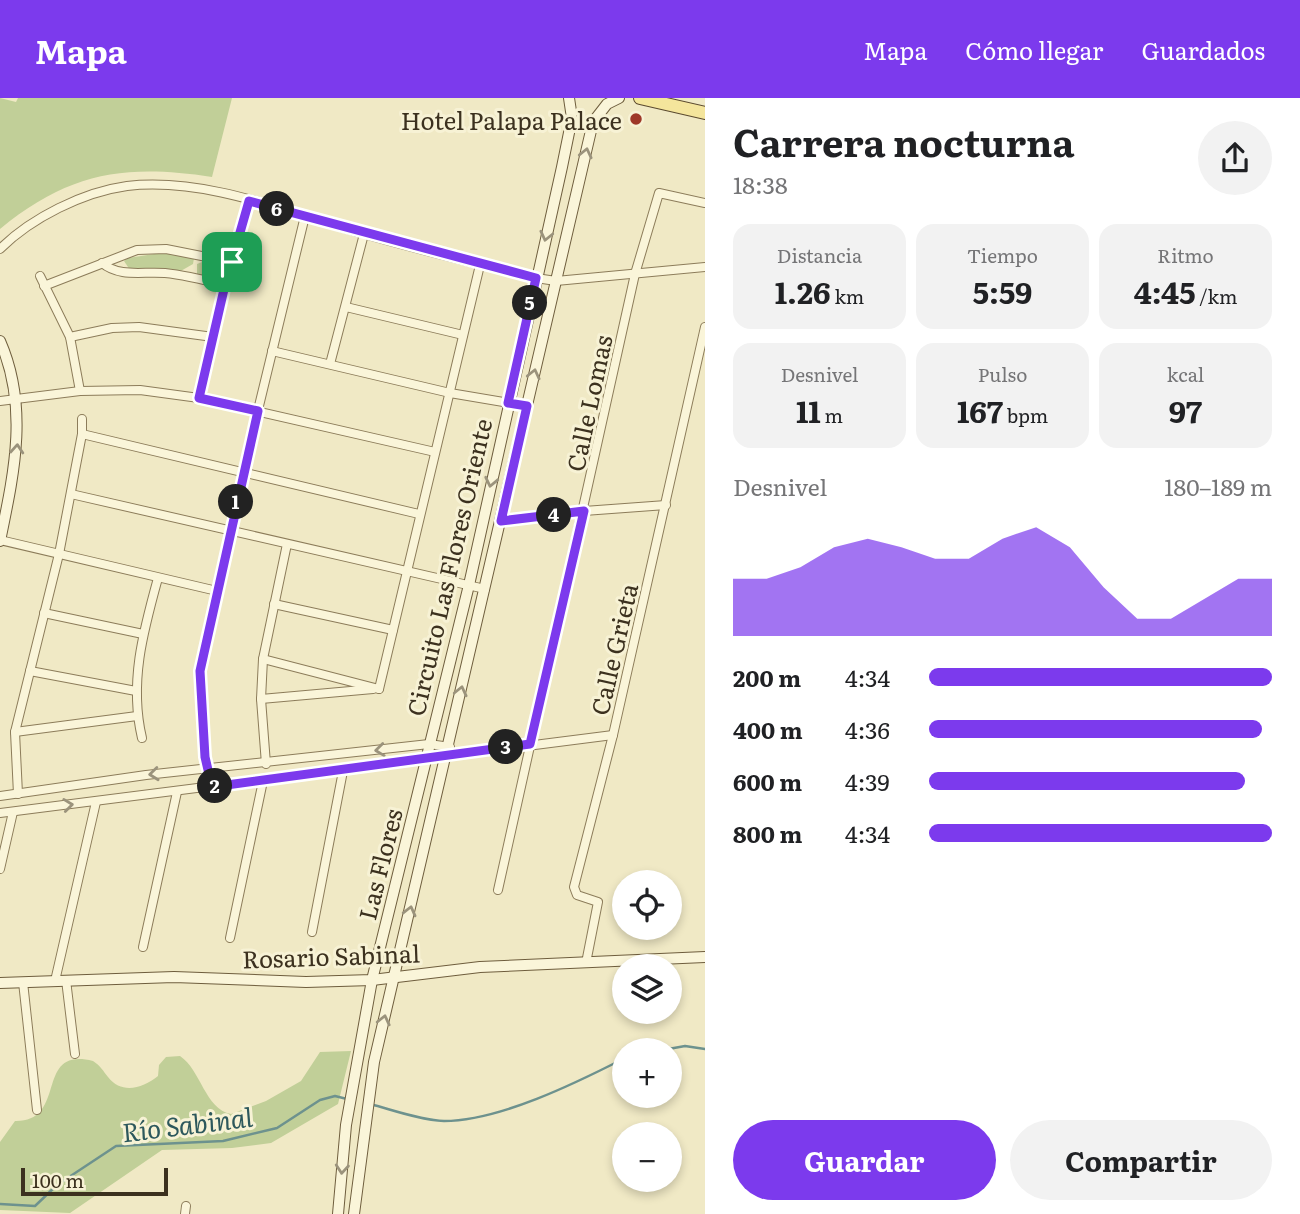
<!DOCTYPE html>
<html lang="es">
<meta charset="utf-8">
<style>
body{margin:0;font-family:Literata,serif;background:#f2f2f2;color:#202124;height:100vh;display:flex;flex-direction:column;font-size:26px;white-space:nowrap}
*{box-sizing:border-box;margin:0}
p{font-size:23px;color:#757577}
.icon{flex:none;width:38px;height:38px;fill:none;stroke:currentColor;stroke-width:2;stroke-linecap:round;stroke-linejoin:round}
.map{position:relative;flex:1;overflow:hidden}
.details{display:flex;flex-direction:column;background:#fff;width:595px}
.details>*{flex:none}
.tools{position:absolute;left:612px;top:772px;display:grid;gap:14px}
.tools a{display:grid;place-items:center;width:70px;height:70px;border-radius:50%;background:#fff;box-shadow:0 4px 10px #0003;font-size:35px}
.scale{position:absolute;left:21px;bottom:18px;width:147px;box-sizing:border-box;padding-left:7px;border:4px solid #3c311f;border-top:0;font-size:19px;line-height:24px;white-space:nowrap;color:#3c311f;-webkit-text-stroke:5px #f7f2d5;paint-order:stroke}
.pin{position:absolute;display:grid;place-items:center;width:60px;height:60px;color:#fff;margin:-30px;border-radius:14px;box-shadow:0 4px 10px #0006}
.km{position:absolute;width:35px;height:35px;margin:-18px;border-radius:50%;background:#222;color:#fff;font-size:19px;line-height:35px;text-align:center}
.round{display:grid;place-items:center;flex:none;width:74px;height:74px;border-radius:37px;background:#f2f2f2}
.summary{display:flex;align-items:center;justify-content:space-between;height:119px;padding:0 28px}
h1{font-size:38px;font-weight:700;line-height:52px}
.stats{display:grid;grid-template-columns:repeat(3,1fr);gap:10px;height:119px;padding:7px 28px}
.stats div{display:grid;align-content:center;border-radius:18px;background:#f2f2f2;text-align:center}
.stats b{font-size:30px;font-weight:700}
.stats small{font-size:19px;font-weight:400}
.stats p{font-size:19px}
.chart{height:196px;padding:14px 28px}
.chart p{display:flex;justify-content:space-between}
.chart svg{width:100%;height:126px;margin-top:7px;fill:#7c3aed;opacity:.7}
.button{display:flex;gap:14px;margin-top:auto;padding:14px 28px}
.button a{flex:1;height:80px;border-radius:42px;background:#7c3aed;color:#fff;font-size:28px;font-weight:700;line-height:80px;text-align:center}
.button a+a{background:#f2f2f2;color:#202124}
ul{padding:0 28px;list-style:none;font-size:23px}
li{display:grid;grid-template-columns:112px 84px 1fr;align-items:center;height:52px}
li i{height:18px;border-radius:9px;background:#7c3aed}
header{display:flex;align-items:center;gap:42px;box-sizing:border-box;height:98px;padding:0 35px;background:#7c3aed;color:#fff}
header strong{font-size:33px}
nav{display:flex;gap:38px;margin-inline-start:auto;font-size:24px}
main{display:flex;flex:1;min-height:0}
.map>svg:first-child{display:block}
.green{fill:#c1cf98}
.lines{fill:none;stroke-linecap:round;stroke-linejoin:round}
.stream{stroke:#6d928e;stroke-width:2.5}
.street-casing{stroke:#8c7c5a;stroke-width:10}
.secondary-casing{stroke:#6e5d3d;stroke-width:12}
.primary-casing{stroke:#5a492e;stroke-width:14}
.street{stroke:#faf5d9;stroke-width:8}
.secondary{stroke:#faf5d9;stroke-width:10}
.primary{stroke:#f4e59c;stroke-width:12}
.oneway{stroke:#9b937c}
.route-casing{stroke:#fff;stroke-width:14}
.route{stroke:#7c3aed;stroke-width:9}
.poi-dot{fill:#9e3828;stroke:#f7f2d5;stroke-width:2.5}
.labels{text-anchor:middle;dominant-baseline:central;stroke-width:6;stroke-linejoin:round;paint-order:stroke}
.poi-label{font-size:24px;fill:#3c311f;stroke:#f7f2d5;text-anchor:end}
.street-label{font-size:24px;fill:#3c311f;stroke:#f7f2d5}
.water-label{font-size:26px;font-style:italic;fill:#2d585c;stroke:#f7f2d5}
</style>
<header>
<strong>Mapa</strong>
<nav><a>Mapa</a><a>Cómo llegar</a><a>Guardados</a></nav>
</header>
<main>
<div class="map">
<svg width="705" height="1116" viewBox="0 0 705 1116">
<rect width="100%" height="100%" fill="#f0e9c5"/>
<g class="green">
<path d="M0,0L16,4L18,0H232L212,79C125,66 70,74 0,131Z"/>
<path d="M167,154L194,160L193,166L179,174L130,172L124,163L128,160Z"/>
<path d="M207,162L217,166L220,176L197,178V166Z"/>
<path d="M351,953L338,1006L271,1045L232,1050L162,1052L70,1115L0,1112V1044L15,1023C69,1024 33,948 93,963C101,968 103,973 108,979C122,997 143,990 158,978L159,967L166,959L180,958C201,972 205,1011 231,1016L266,1003L301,983L320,954Z"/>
</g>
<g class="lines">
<g class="stream">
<path d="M663,952L685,948L705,951"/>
<path d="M370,1006C393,1012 420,1022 444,1023C499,1023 576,985 625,960"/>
<path d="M0,1106L35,1108L57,1087L116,1048L223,1043L277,1030L320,1002L335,998L347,1001"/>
</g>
<defs>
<g id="street">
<path d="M0,151C31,120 83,94 127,88C205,79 288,114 361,135C419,152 478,166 536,180L556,183L705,169"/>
<path d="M102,165C120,180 143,173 165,175C185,177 205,182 225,187"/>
<path d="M40,178L70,239L80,293"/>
<path d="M44,188L137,152L166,151L232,164"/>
<path d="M346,209L463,237"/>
<path d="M70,239L112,230L139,229L213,239"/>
<path d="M272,253L450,295L527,308"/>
<path d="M330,266L364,136"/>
<path d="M199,300L225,187L249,103"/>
<path d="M0,303L80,293L140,292L199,300L435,354"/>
<path d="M82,336L419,416"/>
<path d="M71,396L485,491"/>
<path d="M501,423L584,413L666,407"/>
<path d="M0,442L217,493"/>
<path d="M274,506L393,532"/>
<path d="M44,515L143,536"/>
<path d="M263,561L379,591"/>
<path d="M30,573L136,593"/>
<path d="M379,591L480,167"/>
<path d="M261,601L373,591"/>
<path d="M15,634L137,618"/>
<path d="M142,640C129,585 143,534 158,480"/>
<path d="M266,666L261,601L263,561L287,446"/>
<path d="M212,689L205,659L200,573L243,374L305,118"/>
<path d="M18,696L15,634L59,456L82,336V321"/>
<path d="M0,698L146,677L429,646L450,649"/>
<path d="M0,715L613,637"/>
<path d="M0,771L13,714"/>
<path d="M498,792L635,176L659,95L705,105"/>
<path d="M312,834L343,673"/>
<path d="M230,840L263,683"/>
<path d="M143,849L177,694"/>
<path d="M586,865L598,804L577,797L574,789L613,637L705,229"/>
<path d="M66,882L75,956"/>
<path d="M55,883L96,704"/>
<path d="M23,884L37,1012"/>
<path d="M185,1116L186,1108"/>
</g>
<g id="secondary">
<path d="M0,243C29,309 14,375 0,443"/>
<path d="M0,885L174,879L306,884L372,882L480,869L705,859"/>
<path d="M338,1116L346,1027L372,882L469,487L562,69L572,20L569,0"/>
<path d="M354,1116L374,964L593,24L607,6L619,0"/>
</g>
<path id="primary" d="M640,0L705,15"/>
</defs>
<use href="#street" class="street-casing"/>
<use href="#secondary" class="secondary-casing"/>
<use href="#primary" class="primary-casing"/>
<use href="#street" class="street"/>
<use href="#secondary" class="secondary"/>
<use href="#primary" class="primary"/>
</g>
<defs><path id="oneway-chevron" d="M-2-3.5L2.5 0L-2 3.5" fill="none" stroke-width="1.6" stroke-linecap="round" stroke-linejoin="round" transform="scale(1.75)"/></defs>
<g class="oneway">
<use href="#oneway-chevron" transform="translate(586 55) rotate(-77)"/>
<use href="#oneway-chevron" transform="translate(546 138) rotate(103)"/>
<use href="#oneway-chevron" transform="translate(534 276) rotate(-77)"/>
<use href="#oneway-chevron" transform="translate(17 351) rotate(-86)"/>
<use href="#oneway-chevron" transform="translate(491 384) rotate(102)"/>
<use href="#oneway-chevron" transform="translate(461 593) rotate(-77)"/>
<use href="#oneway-chevron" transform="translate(380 652) rotate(173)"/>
<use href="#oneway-chevron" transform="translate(154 676) rotate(174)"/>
<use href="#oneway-chevron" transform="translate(68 707) rotate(-7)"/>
<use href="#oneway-chevron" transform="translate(410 813) rotate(-76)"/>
<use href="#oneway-chevron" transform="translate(384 922) rotate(-77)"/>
<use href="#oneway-chevron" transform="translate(342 1071) rotate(95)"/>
</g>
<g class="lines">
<defs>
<path id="route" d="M249,103L536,180L508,305L527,308L501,423L584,413L530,646L212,689L205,659L200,573L258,313L199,300L225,187Z"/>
</defs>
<use href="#route" class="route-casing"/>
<use href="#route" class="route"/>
</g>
<circle class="poi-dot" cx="636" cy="21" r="7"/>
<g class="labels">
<g class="poi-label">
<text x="622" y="21">Hotel Palapa Palace</text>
</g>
<g class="street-label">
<text transform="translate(588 305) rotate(-78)">Calle Lomas</text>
<text transform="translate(448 469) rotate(-77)">Circuito Las Flores Oriente</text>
<text transform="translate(613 551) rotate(-77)">Calle Grieta</text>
<text transform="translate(379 766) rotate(-76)">Las Flores</text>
<text transform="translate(331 857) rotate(-2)">Rosario Sabinal</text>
</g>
<g class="water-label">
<text transform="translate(187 1025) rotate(-7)">Río Sabinal</text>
</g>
</g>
</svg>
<div class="tools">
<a><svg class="icon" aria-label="locate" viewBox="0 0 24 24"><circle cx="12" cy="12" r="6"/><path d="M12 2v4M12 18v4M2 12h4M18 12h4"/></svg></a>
<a><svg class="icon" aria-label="layers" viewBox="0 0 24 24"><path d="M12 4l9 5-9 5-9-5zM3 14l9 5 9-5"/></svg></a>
<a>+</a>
<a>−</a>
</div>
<div class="scale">100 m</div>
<div class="pin" style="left:232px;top:164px;background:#1e9e55"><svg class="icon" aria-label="arrive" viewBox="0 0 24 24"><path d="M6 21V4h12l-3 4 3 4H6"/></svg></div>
<b class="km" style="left:236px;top:404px">1</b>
<b class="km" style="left:215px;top:688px">2</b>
<b class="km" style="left:506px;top:649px">3</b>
<b class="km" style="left:554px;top:417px">4</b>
<b class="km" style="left:530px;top:205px">5</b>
<b class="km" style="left:277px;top:111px">6</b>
</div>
<section class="details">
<div class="summary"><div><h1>Carrera nocturna</h1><p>18:38</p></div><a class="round"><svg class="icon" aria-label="share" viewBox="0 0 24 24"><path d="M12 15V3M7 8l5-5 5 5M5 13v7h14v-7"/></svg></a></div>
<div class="stats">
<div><p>Distancia</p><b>1.26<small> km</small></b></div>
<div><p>Tiempo</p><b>5:59</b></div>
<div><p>Ritmo</p><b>4:45<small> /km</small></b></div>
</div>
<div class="stats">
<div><p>Desnivel</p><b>11<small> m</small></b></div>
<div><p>Pulso</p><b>167<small> bpm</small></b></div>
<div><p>kcal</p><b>97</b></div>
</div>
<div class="chart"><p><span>Desnivel</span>180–189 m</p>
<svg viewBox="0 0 160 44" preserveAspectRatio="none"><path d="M0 44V24L10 24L20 20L30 13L40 10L50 13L60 17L70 17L80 10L90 6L100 13L110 27L120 38L130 38L140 31L150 24L160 24V44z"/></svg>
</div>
<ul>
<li><b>200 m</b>4:34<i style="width:100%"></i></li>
<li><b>400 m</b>4:36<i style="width:97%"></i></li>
<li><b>600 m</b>4:39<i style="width:92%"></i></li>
<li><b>800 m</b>4:34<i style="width:100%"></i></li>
</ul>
<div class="button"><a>Guardar</a><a>Compartir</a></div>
</section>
</main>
